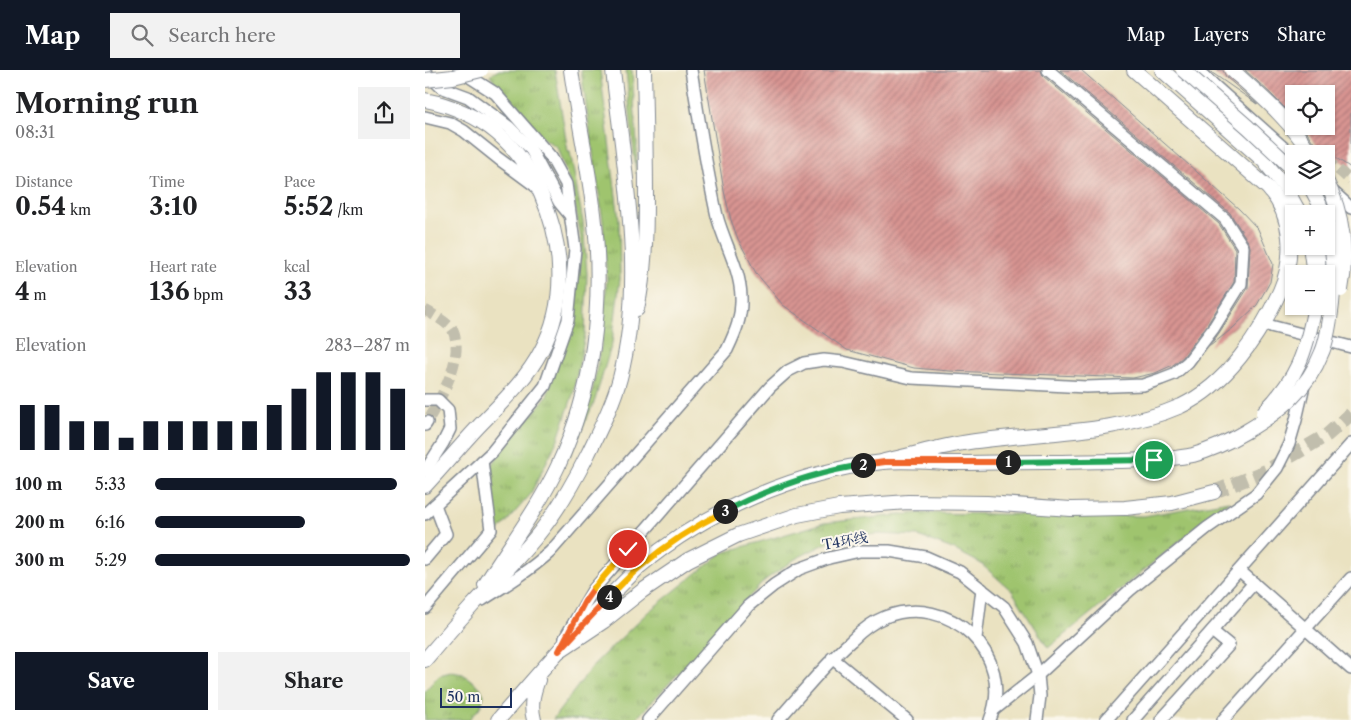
<!DOCTYPE html>
<meta charset="utf-8">
<style>
body{margin:0;font-family:"Libre Caslon Text","Noto Serif SC",serif;background:#f2f2f2;color:#202124;height:100vh;display:flex;flex-direction:column;font-size:19px;white-space:nowrap}
*{box-sizing:border-box;margin:0}
p{font-size:16px;color:#757577}
.icon{flex:none;width:28px;height:28px;fill:none;stroke:currentColor;stroke-width:2;stroke-linecap:round;stroke-linejoin:round}
.map{position:relative;flex:1;overflow:hidden}
.panel{display:flex;flex-direction:column;background:#fff;width:425px}
.panel>*{flex:none}
.buttons{position:absolute;left:860px;top:15px;display:grid;gap:10px}
.buttons a{display:grid;place-items:center;width:50px;height:50px;border-radius:0px;background:#fff;box-shadow:0 1px 4px #0004;font-size:25px}
.scale{position:absolute;left:15px;bottom:12px;width:72px;box-sizing:border-box;padding-left:5px;border:2px solid #1b2f5e;border-top:0;font-size:14px;line-height:18px;white-space:nowrap;color:#1b2f5e;-webkit-text-stroke:4px #fbf7ec;paint-order:stroke}
.pin{position:absolute;display:grid;place-items:center;width:42px;height:42px;color:#fff;margin:-21px;border:2px solid #fff;border-radius:50%;box-shadow:0 1px 5px #0007}
.km{position:absolute;width:25px;height:25px;margin:-12px;border-radius:50%;background:#222;color:#fff;font-size:14px;line-height:25px;text-align:center}
.round{display:grid;place-items:center;flex:none;width:52px;height:52px;border-radius:0px;background:#f2f2f2}
.head{display:flex;align-items:center;justify-content:space-between;height:85px;padding:0 15px}
h1{font-size:28px;font-weight:800;line-height:38px}
.figures{display:grid;grid-template-columns:repeat(3,1fr);gap:8px;height:85px;padding:5px 15px}
.figures div{display:grid;align-content:center}
.figures b{font-size:25px;font-weight:800}
.figures small{font-size:14px;font-weight:400}
.figures p{font-size:14px}
.chart{height:140px;padding:10px 15px}
.chart p{display:flex;justify-content:space-between}
.chart svg{width:100%;height:90px;margin-top:5px;stroke:#111827;stroke-width:6}
.cta{display:flex;gap:10px;margin-top:auto;padding:10px 15px}
.cta a{flex:1;height:58px;border-radius:0px;background:#111827;color:#fff;font-size:20px;font-weight:800;line-height:58px;text-align:center}
.cta a+a{background:#f2f2f2;color:#202124}
ul{padding:0 15px;list-style:none;font-size:16px}
li{display:grid;grid-template-columns:80px 60px 1fr;align-items:center;height:38px}
li i{height:12px;border-radius:6px;background:#111827}
header{display:flex;align-items:center;gap:30px;box-sizing:border-box;height:70px;padding:0 25px;background:#111827;color:#fff}
header strong{font-size:24px}
nav{display:flex;gap:28px;margin-inline-start:auto;font-size:18px}
.search{width:350px;height:45px;background:#f2f2f2;display:flex;align-items:center;gap:12px;box-sizing:border-box;padding:0 18px;border-radius:0px;color:#757577;font-size:19px}
main{display:flex;flex:1;min-height:0}
.map>svg:first-child{display:block}
.grass{fill:url(#grass-tufts);stroke:#5d7a66}
.building{fill:url(#building-hatch)}
.lines{fill:none;stroke-linecap:round;stroke-linejoin:round}
.minor-tunnel{stroke:#c1bead;stroke-width:11;stroke-dasharray:11 5.5;stroke-linecap:butt}
.major-tunnel{stroke:#c1bead;stroke-width:14;stroke-dasharray:14 7;stroke-linecap:butt}
.minor-casing{stroke:#828890;stroke-width:14}
.major-casing{stroke:#828890;stroke-width:16}
.minor{stroke:#fff;stroke-width:11}
.major{stroke:#fff;stroke-width:14}
.major-bridge-casing{stroke:#828890;stroke-width:16;stroke-linecap:butt}
.major-bridge{stroke:#fff;stroke-width:14}
.split-1-casing{stroke:#fff;stroke-width:10}
.split-2-casing{stroke:#fff;stroke-width:10}
.split-3-casing{stroke:#fff;stroke-width:10}
.split-4-casing{stroke:#fff;stroke-width:10}
.split-5-casing{stroke:#fff;stroke-width:10}
.split-6-casing{stroke:#fff;stroke-width:10}
.split-1{stroke:#22a559;stroke-width:6}
.split-2{stroke:#f0652b;stroke-width:6}
.split-3{stroke:#22a559;stroke-width:6}
.split-4{stroke:#f5b400;stroke-width:6}
.split-5{stroke:#f0652b;stroke-width:6}
.split-6{stroke:#f5b400;stroke-width:6}
.labels{text-anchor:middle;dominant-baseline:central;stroke-width:4;stroke-linejoin:round;paint-order:stroke}
.street-label{font-size:14px;fill:#1b2f5e;stroke:#fbf7ec}
</style>
<header>
<strong>Map</strong>
<div class="search"><svg class="icon" aria-label="search" viewBox="0 0 24 24"><circle cx="10" cy="10" r="6"/><path d="M15 15l6 6"/></svg>Search here</div>
<nav><a>Map</a><a>Layers</a><a>Share</a></nav>
</header>
<main>
<section class="panel">
<div class="head"><div><h1>Morning run</h1><p>08:31</p></div><a class="round"><svg class="icon" aria-label="share" viewBox="0 0 24 24"><path d="M12 15V3M7 8l5-5 5 5M5 13v7h14v-7"/></svg></a></div>
<div class="figures">
<div><p>Distance</p><b>0.54<small> km</small></b></div>
<div><p>Time</p><b>3:10</b></div>
<div><p>Pace</p><b>5:52<small> /km</small></b></div>
</div>
<div class="figures">
<div><p>Elevation</p><b>4<small> m</small></b></div>
<div><p>Heart rate</p><b>136<small> bpm</small></b></div>
<div><p>kcal</p><b>33</b></div>
</div>
<div class="chart"><p><span>Elevation</span>283–287 m</p>
<svg viewBox="0 0 160 44" preserveAspectRatio="none"><path d="M5 44V22M15 44V22M25 44V30M35 44V30M45 44V38M55 44V30M65 44V30M75 44V30M85 44V30M95 44V30M105 44V22M115 44V14M125 44V6M135 44V6M145 44V6M155 44V14"/></svg>
</div>
<ul>
<li><b>100 m</b>5:33<i style="width:95%"></i></li>
<li><b>200 m</b>6:16<i style="width:59%"></i></li>
<li><b>300 m</b>5:29<i style="width:100%"></i></li>
</ul>
<div class="cta"><a>Save</a><a>Share</a></div>
</section>
<div class="map">
<svg width="926" height="650" viewBox="0 0 926 650">
<defs>
<pattern id="grass-tufts" width="24" height="20" patternUnits="userSpaceOnUse" patternTransform="scale(1.25)"><rect width="24" height="20" fill="#9fc46e"/><path d="M3 7l-1-3M5 7V3M7 7l1-3M15 17l-1-3M17 17v-4M19 17l1-3" fill="none" stroke="#81a05e"/></pattern>
<pattern id="building-hatch" width="6" height="6" patternUnits="userSpaceOnUse" patternTransform="scale(1.25)"><rect width="6" height="6" fill="#d89491"/><path d="M-1 1l2-2M0 6l6-6M5 7l2-2" fill="none" stroke="#ae797a"/></pattern>
</defs>
<rect width="100%" height="100%" fill="#fbf7ec"/>
<filter id="ink" filterUnits="userSpaceOnUse"><feTurbulence type="fractalNoise" baseFrequency=".02" numOctaves="2"/><feDisplacementMap in="SourceGraphic" scale="10" xChannelSelector="R" yChannelSelector="G"/><feConvolveMatrix kernelMatrix="1 2 1 2 8 2 1 2 1" color-interpolation-filters="sRGB"/></filter>
<filter id="wash" filterUnits="userSpaceOnUse"><feTurbulence type="fractalNoise" baseFrequency=".0096" numOctaves="4" result="noise"/><feDisplacementMap in="SourceGraphic" scale="20" xChannelSelector="R" yChannelSelector="G"/><feGaussianBlur stdDeviation="1.12" result="paint"/><feColorMatrix in="noise" values="0 0 0 0 0 0 0 0 0 0 0 0 0 0 0 0 0 1.4 0 .05"/><feComposite in="paint" operator="in"/></filter>
<g filter="url(#wash)">
<rect width="100%" height="100%" fill="#eae2c1"/>
<g class="grass">
<path d="M74,0H130L143,82H145L158,152L162,204L160,265L148,324L133,369L105,425L71,464L66,395L122,326L147,251L157,175L148,122L132,77L113,65L74,20L65,5Z"/>
<path d="M156,0H175L194,150L195,209L187,273L170,330L144,388L166,328L177,271L182,209L178,151Z"/>
<path d="M201,0H207L212,74L211,104Z"/>
<path d="M804,431L623,578L587,521L555,493L530,480L493,466L454,464L414,467L370,489L340,510L210,650L128,649L170,593L223,542L297,483L399,453L495,443L719,446Z"/>
<path d="M26,602L38,604L55,617L59,625L56,636L44,650H0V621L14,605Z"/>
</g>
<g id="blocks">
<g class="building">
<path d="M279,0H616L618,6L794,154L810,179L809,212L782,255L758,287L748,295L730,303L708,308L524,301L489,298L422,280L358,235L331,203L313,169L306,150L299,121Z"/>
<path d="M635,0H656L814,139L833,159L848,194L845,212L832,235L808,258L785,276L784,277L794,263L823,218L825,177L824,173L805,143Z"/>
<path d="M783,0H798L801,7L832,34Z"/>
<path d="M820,0H926V98L890,74L877,56H901V24H869V47L845,23Z"/>
</g>
</g>
</g>
<g filter="url(#ink)">
<use href="#blocks" fill-opacity="0" stroke="#828890" stroke-width="1"/>
<g class="lines">
<g class="minor-tunnel">
<path d="M901,89L926,111"/>
<path d="M0,240C7,244 25,254 28,261C40,288 15,329 2,352"/>
</g>
<path class="major-tunnel" d="M789,422L841,401L902,365L926,344"/>
<defs>
<g id="minor">
<path d="M772,0L869,87"/>
<path d="M0,2L16,17L43,27L84,57L105,78L134,132L144,144"/>
<path d="M0,47L25,53L39,61L74,89L112,117"/>
<path d="M905,119L926,138"/>
<path d="M838,254L926,277"/>
<path d="M0,330H13L23,340L25,359L18,373L0,401"/>
<path d="M0,355L2,352"/>
<path d="M0,444L67,382L120,316L143,250L150,179L141,114L126,87L70,23L37,2"/>
<path d="M0,489L21,464L10,435"/>
<path d="M815,501L926,599"/>
<path d="M57,530C81,515 104,501 125,482L302,280C311,261 317,247 316,226C315,198 299,173 292,146C281,98 274,49 266,0"/>
<path d="M0,538L66,460L57,391"/>
<path d="M140,568L168,520L345,317L363,301L379,293L399,290L418,292L486,308L661,317L718,315L736,309L749,304L763,292L788,259L816,214L818,177L800,149L623,0"/>
<path d="M551,568L557,519"/>
<path d="M407,588L482,650"/>
<path d="M570,639L613,605L705,520L782,458L831,424L852,398L864,374L871,350L890,268"/>
<path d="M223,650L323,536L349,515L374,499L404,488L435,481H464L501,487L535,502L579,537L602,573L613,605L615,626L612,650"/>
<path d="M353,650C377,623 399,595 426,571C435,562 447,552 460,547C524,522 591,584 565,650"/>
<path d="M681,650L926,374"/>
<path d="M708,650L829,513"/>
<path d="M736,650L804,575L787,561"/>
<path d="M798,650L926,508"/>
</g>
<g id="major">
<path d="M737,0L839,91L860,117L875,144"/>
<path d="M0,30C26,35 51,46 72,63C91,79 106,101 116,124C138,174 143,231 116,281C101,310 76,333 53,357C35,376 18,397 0,416"/>
<path d="M885,116L893,131L899,144"/>
<path d="M885,176L889,204"/>
<path d="M895,201V176"/>
<path d="M212,239C220,202 221,165 221,127C221,85 220,42 219,0"/>
<path d="M459,391C488,385 516,376 544,372C612,362 692,364 756,336C801,315 835,265 855,221C870,187 868,146 843,118L709,0"/>
<path d="M60,515C84,476 113,439 133,396C169,318 178,238 170,153C165,102 153,51 146,0"/>
<path d="M134,581L179,551L217,521L263,490L313,465L372,445L414,437L483,432L562,433L646,439L700,438L747,433L789,422"/>
<path d="M0,590C15,572 31,554 47,536C71,510 97,486 118,458C136,435 150,410 163,384C175,359 188,334 195,308C221,209 199,100 188,0"/>
<path d="M73,650C110,608 147,564 187,524C196,515 205,506 214,497C280,441 372,401 458,392C479,390 501,392 522,393C555,393 588,392 621,392"/>
<path d="M109,650C105,635 108,623 113,610"/>
</g>
</defs>
<use href="#minor" class="minor-casing"/>
<use href="#major" class="major-casing"/>
<use href="#minor" class="minor"/>
<use href="#major" class="major"/>
<defs>
<g id="major-bridge">
<path d="M758,0L823,57L869,100"/>
<path d="M807,0C836,26 865,50 886,84"/>
<path d="M0,10L28,7L56,0"/>
<path d="M901,110C918,144 923,184 916,220"/>
<path d="M838,343C872,309 881,283 890,236"/>
<path d="M621,392C646,392 671,391 696,391C720,390 745,390 768,385C787,380 803,372 820,362C854,342 882,321 897,282C903,268 905,250 907,234C910,206 910,179 901,152"/>
</g>
</defs>
<use href="#major-bridge" class="major-bridge-casing"/>
<use href="#major-bridge" class="major-bridge"/>
</g>
</g>
<g class="lines" filter="url(#ink)">
<defs>
<path id="split-1" d="M583,392L729,390"/>
<path id="split-2" d="M438,395L460,392H583"/>
<path id="split-3" d="M300,441C343,419 390,402 438,395"/>
<path id="split-4" d="M184,527C194,517 204,506 215,497C241,475 270,456 300,441"/>
<path id="split-5" d="M169,518L160,531L134,581L184,527"/>
<path id="split-6" d="M169,518L203,479"/>
</defs>
<use href="#split-1" class="split-1-casing"/>
<use href="#split-2" class="split-2-casing"/>
<use href="#split-3" class="split-3-casing"/>
<use href="#split-4" class="split-4-casing"/>
<use href="#split-5" class="split-5-casing"/>
<use href="#split-6" class="split-6-casing"/>
<use href="#split-1" class="split-1"/>
<use href="#split-2" class="split-2"/>
<use href="#split-3" class="split-3"/>
<use href="#split-4" class="split-4"/>
<use href="#split-5" class="split-5"/>
<use href="#split-6" class="split-6"/>
</g>
<g class="labels">
<g class="street-label">
<text transform="translate(420 471) rotate(-10)">T4环线</text>
</g>
</g>
</svg>
<div class="buttons">
<a><svg class="icon" aria-label="locate" viewBox="0 0 24 24"><circle cx="12" cy="12" r="6"/><path d="M12 2v4M12 18v4M2 12h4M18 12h4"/></svg></a>
<a><svg class="icon" aria-label="layers" viewBox="0 0 24 24"><path d="M12 4l9 5-9 5-9-5zM3 14l9 5 9-5"/></svg></a>
<a>+</a>
<a>−</a>
</div>
<div class="scale">50 m</div>
<div class="pin" style="left:729px;top:390px;background:#1e9e55"><svg class="icon" aria-label="arrive" viewBox="0 0 24 24"><path d="M6 21V4h12l-3 4 3 4H6"/></svg></div>
<div class="pin" style="left:203px;top:479px;background:#d93025"><svg class="icon" aria-label="check" viewBox="0 0 24 24"><path d="M5 12l5 5 9-10"/></svg></div>
<b class="km" style="left:583px;top:392px">1</b>
<b class="km" style="left:438px;top:395px">2</b>
<b class="km" style="left:300px;top:441px">3</b>
<b class="km" style="left:184px;top:527px">4</b>
</div>
</main>
